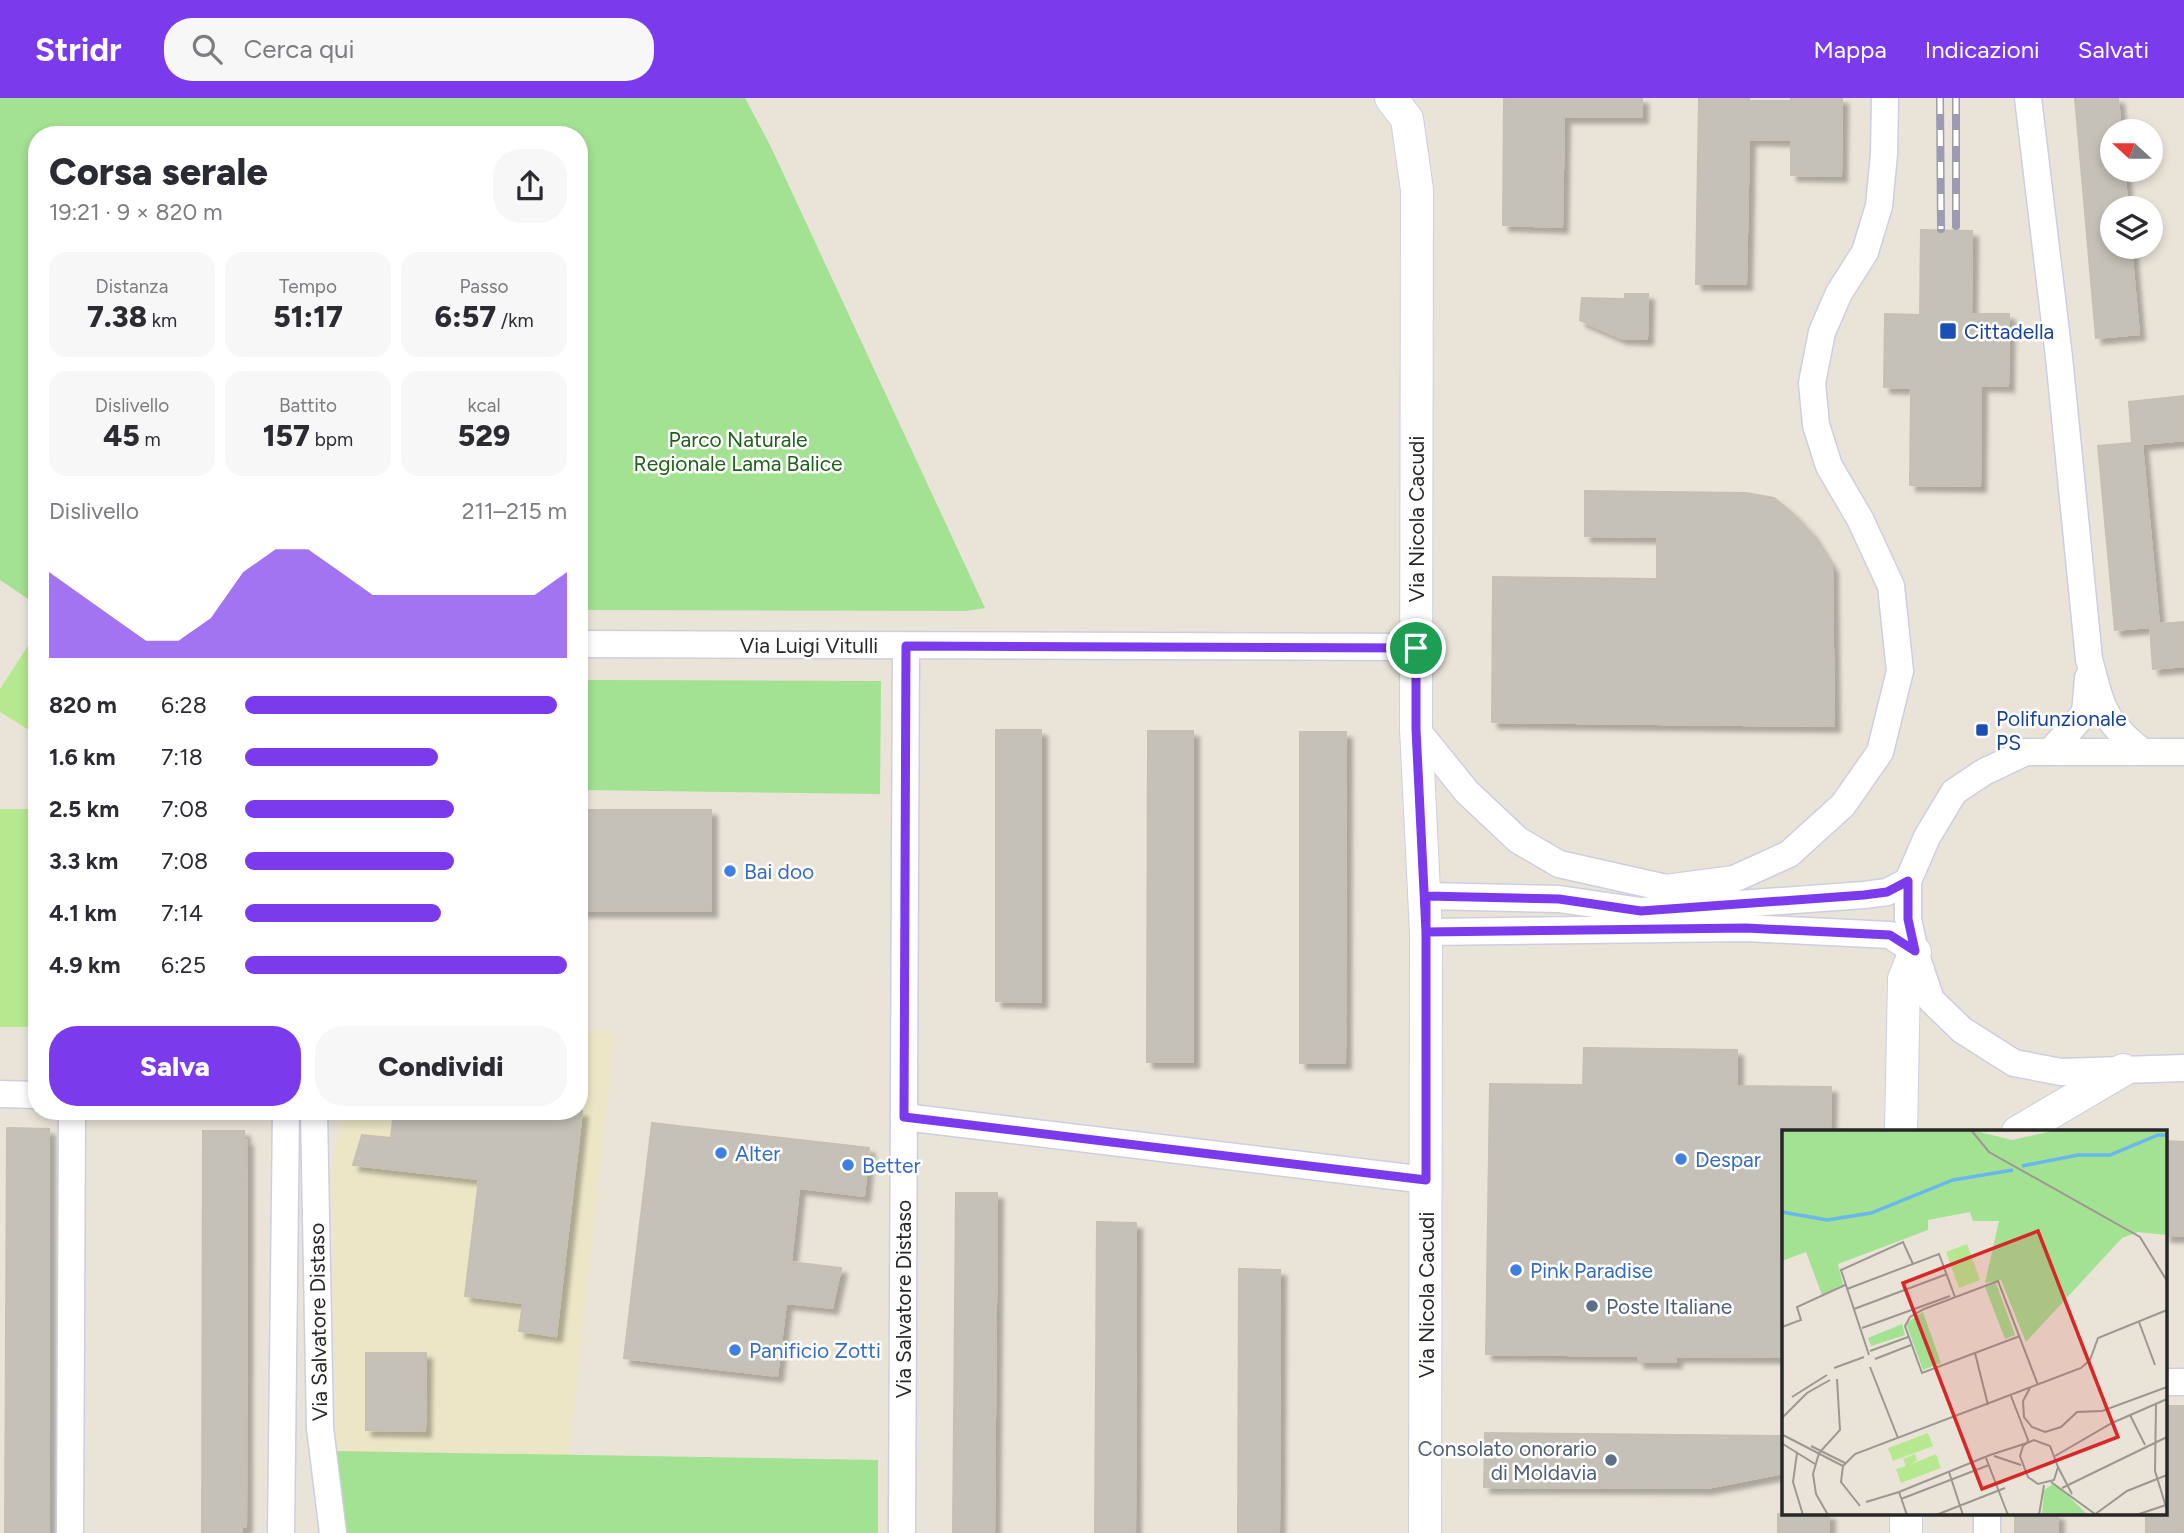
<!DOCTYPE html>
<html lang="it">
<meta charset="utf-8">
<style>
body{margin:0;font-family:Figtree,sans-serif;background:#f7f7f7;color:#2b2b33;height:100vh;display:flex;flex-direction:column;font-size:26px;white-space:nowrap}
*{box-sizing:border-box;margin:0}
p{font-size:23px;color:#7c7c81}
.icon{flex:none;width:38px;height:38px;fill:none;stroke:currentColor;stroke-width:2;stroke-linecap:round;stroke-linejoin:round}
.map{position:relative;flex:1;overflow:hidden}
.side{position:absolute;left:28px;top:28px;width:560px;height:994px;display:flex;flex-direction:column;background:#fff;border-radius:28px;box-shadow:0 4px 10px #0003}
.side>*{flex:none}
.needle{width:46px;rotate:291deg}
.buttons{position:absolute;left:2100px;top:21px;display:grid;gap:14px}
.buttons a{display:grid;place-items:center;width:63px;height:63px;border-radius:50%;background:#fff;box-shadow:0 4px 10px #0003;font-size:35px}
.pin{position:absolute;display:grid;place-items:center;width:60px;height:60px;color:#fff;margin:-30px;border:4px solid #fff;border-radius:50%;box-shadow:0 2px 7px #0007}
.round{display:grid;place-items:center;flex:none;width:74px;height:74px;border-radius:28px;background:#f7f7f7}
.head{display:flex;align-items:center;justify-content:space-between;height:119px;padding:0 21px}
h1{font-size:38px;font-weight:800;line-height:52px}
.stats{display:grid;grid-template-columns:repeat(3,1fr);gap:10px;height:119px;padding:7px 21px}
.stats div{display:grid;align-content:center;border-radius:18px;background:#f7f7f7;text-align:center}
.stats b{font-size:30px;font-weight:800}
.stats small{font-size:19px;font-weight:400}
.stats p{font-size:19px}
.chart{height:196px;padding:14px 21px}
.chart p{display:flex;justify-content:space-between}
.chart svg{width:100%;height:126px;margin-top:7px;fill:#7c3aed;opacity:.7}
.primary-button{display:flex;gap:14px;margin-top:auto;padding:14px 21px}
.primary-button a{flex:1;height:80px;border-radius:28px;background:#7c3aed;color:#fff;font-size:28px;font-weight:800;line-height:80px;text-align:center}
.primary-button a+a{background:#f7f7f7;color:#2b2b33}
ul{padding:0 21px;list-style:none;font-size:23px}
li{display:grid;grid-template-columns:112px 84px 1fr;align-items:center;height:52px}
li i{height:18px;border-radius:9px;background:#7c3aed}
header{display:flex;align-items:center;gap:42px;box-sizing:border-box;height:98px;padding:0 35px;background:#7c3aed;color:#fff}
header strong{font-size:33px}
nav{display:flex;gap:38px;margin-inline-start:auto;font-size:24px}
.search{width:490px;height:63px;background:#f7f7f7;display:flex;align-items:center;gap:18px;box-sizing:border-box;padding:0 24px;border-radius:28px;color:#7c7c81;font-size:26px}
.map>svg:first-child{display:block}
.education{fill:#ece5c6}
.green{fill:#a3e193}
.pitch{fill:#b6e98f}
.building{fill:#c5c1b8;stroke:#c5c0b2;stroke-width:2;filter:url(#shadow)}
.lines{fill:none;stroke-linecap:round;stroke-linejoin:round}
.minor-casing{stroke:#cdcee0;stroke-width:29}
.tertiary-casing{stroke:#cdcee0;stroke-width:34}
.minor{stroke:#fff;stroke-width:26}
.tertiary{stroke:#fff;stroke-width:32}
.rail-casing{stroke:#9b9bb1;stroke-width:8}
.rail{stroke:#fff;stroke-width:5;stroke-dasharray:16;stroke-linecap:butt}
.route-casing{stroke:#fff;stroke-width:14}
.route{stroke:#7c3aed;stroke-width:9}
.transit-dot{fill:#1a4fb4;stroke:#fff;stroke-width:2.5}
.shop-dot{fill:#3f7fe0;stroke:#fff;stroke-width:2.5}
.service-dot{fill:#5c6f8a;stroke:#fff;stroke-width:2.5}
.labels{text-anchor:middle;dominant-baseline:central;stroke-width:5;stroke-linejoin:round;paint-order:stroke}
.transit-label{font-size:21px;fill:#164399;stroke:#fff;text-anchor:start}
.park-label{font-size:21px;fill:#1e6119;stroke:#fff}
.street-label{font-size:21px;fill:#272727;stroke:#fff}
.shop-label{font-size:21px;fill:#366cbe;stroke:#fff;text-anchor:start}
.service-label{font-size:21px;fill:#4e5e75;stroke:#fff;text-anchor:start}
.inset-river{fill:none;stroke:#69b8ed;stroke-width:3.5}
.inset-road{fill:none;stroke:#9c9891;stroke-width:2}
.view{fill:#d62828;fill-opacity:0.15;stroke:#d62828;stroke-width:3.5}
.inset-edge{fill:none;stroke:#272727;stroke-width:3.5}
</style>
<header>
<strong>Stridr</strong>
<div class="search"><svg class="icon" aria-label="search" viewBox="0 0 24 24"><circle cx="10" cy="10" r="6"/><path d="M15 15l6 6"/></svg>Cerca qui</div>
<nav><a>Mappa</a><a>Indicazioni</a><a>Salvati</a></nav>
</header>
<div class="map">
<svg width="2184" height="1435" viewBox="0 0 2184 1435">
<defs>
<filter id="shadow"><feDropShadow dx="6" dy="6" stdDeviation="2" flood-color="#0004"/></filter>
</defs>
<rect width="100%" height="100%" fill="#eae4d8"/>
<path class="education" d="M579,932L615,933L569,1358L336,1353L332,1066L344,1013H579Z"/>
<g class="green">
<path d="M0,0H745L770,47L985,510L966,513L579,512V37H37V507L0,482Z"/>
<path d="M579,582L881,583L880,696L579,692Z"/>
<path d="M336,1353L878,1362V1435H344Z"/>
</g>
<g class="pitch">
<path d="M35,537L37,538V637L0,614V591Z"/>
<rect x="0" y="711" width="37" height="218"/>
</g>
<g class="building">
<path d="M1504,0H1642V19H1564L1562,129L1503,127Z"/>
<path d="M1699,0H1749V3H1791V0H1842L1841,78L1791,77V42L1749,41L1746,186H1696Z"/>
<path d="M2075,0H2118L2121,33H2112V72H2124L2128,110H2112V149H2131L2139,236L2096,240Z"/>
<path d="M1921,132L1972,133L1971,216H2009L2008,288L1981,287L1980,388L1910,387L1911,290L1884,289L1885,216L1920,217Z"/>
<path d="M1625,196H1648L1647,241L1621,240L1580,222L1582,200L1625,201Z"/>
<path d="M2184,298V342L2142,346L2159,526L2184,524V568L2153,571L2150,529L2115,532L2098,348L2132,345L2129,304Z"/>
<path d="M1585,393L1746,395L1774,400L1792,415L1810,434L1832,469L1834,628L1492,624L1493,479L1657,481V439L1585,438Z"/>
<path d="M996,632H1041V904L996,903Z"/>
<path d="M1148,633H1193V964H1147Z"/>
<path d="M1300,634H1346L1345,965H1300Z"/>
<rect x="579" y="712" width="132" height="101"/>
<path d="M1584,950L1737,952V988L1831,989L1830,1034H1783V1259L1676,1258V1264H1638V1258L1486,1256L1490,986L1583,987Z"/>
<path d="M394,1013H582L556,1238L519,1233L523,1205L465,1198L479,1081L353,1067L362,1037L391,1040Z"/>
<path d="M652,1025L869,1050L864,1098L799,1090L791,1164L841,1170L832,1210L786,1205L777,1278L624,1260Z"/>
<path d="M7,1030L49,1031V1435H5Z"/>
<path d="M203,1033H244V1042H247L246,1429H242V1435H202Z"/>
<path d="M2165,1043L2184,1044V1138H2165Z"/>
<path d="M956,1095H997L994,1435H953Z"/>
<path d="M1097,1124L1136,1125L1135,1435H1095Z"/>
<path d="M1239,1171L1280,1172L1279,1435H1238Z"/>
<path d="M366,1255H426L425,1333L366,1332Z"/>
<path d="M2165,1308H2184V1435H2146V1416H2165Z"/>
<path d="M1485,1335L1783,1338V1375L1707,1390L1484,1389Z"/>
<rect x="1778" y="1416" width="51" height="19"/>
<rect x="2015" y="1416" width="43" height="19"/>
</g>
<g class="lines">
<defs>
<g id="minor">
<path d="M2028,0L2059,259L2089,561C2102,609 2102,622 2143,654"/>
<path d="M579,546L1416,549"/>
<path d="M1416,631L1467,694L1518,742L1559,766L1666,790L1734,781L1789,756L1843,707L1880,654L1900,573L1891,488L1860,421L1829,368L1816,327L1812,285L1822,234L1839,195L1865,154L1879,108L1884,56L1885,0"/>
<path d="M2050,654L2085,615L2088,580"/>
<path d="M2184,654H2026L1984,674L1954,694L1927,739L1908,783V821L1915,854L1931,902L1962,932L2014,965L2061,974L2184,970"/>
<path d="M1426,798L1559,801L1641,813L1864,797L1887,794L1908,783"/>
<path d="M1426,834L1746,830L1890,837L1915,854"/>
<path d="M0,996L37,997"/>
<path d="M314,1013L320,1330L333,1435"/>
<path d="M904,1019L1426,1082"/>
<path d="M2165,1284H2184"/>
<path d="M70,1435L72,1013"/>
<path d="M281,1435L286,1013"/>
<path d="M902,1435L906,548"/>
<path d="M1987,1435V1416"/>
</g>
<g id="tertiary">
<path d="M1391,0L1407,21L1417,92L1416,631L1426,834L1425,1435"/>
<path d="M1901,1034L1904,881L1915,854"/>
<path d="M2018,1034L2123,972"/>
<path d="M1906,1435V1416"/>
</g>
</defs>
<use href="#minor" class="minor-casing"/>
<use href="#tertiary" class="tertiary-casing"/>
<use href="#minor" class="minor"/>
<use href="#tertiary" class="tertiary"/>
<defs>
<g id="rail">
<path d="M1940,0L1941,131"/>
<path d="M1956,0V128"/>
</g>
</defs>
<use href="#rail" class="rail-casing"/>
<use href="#rail" class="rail"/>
</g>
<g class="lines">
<defs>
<path id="route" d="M1416,550L906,548L904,1019L1426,1082V798L1559,801L1641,813L1864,797L1887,794L1908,783V821L1915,853L1890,837L1746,830L1426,834L1416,631V550"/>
</defs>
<use href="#route" class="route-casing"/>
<use href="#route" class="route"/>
</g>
<g class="transit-dot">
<rect x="1939" y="224" width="18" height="18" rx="3.5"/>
<rect x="1975" y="625" width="14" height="14" rx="3.5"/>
</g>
<g class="shop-dot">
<circle cx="730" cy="773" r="7"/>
<circle cx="721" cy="1055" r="7"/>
<circle cx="1681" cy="1061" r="7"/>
<circle cx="848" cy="1067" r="7"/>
<circle cx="1516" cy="1172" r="7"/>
<circle cx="735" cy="1252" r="7"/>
</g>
<g class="service-dot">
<circle cx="1592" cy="1208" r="7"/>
<circle cx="1611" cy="1362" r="7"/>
</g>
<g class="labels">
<g class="transit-label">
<text x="1964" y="233">Cittadella</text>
<text x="1996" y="620">Polifunzionale<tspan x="1996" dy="24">PS</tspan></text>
</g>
<g class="park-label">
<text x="738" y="341">Parco Naturale<tspan x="738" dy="24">Regionale Lama Balice</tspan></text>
</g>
<g class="street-label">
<text transform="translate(1416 421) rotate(-90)">Via Nicola Cacudi</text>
<text x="809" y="547">Via Luigi Vitulli</text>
<text transform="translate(1426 1197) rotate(-90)">Via Nicola Cacudi</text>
<text transform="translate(903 1201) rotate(-90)">Via Salvatore Distaso</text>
<text transform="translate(318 1224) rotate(-91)">Via Salvatore Distaso</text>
</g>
<g class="shop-label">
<text x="744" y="773">Bai doo</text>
<text x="735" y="1055">Alter</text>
<text x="1695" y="1061">Despar</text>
<text x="862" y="1067">Better</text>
<text x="1530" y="1172">Pink Paradise</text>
<text x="749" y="1252">Panificio Zotti</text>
</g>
<g class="service-label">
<text x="1606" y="1208">Poste Italiane</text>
<text x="1597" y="1350" text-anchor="end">Consolato onorario<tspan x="1597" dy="24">di Moldavia</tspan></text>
</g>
</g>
<g transform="translate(1782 1032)">
<rect width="385" height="385" fill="#eae4d8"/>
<path d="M0,0H190L230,10L275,0H385V105L356,102L340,108L244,212L219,150L203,153L217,91H191L188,82L146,90V100L56,134L61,154L40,165L24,122L0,131ZM214,153L233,205L223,209L203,157ZM141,182L159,233L141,240L124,193ZM120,194L123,205L89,216L86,208ZM271,354L276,356L306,385H260L262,360Z" fill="#a3e193"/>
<path d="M185,114L198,150L177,158L164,122ZM146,303L151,316L111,331L106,318ZM133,324L135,330L130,334L154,324L159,338L119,353L114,339L124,336L121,329Z" fill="#b6e98f"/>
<path class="inset-river" d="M240,36L296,25H328L376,5H385M0,82L45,90L89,83L171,50L231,40"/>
<path class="inset-road" d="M189,0L207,22L358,107L385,151M65,159L157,124L173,167M72,179L165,144M357,192L373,235M0,197L19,190L15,177L63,155M80,198L168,166M238,206L140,243L123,196L128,187L142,179L216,151L256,255M88,221L126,207M193,223L206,275M87,225L59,140L121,112L131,134M93,229L129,215M88,237L116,308M52,238L82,227M248,258L241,271L242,287L250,297L263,302L279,297L295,282L320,281L385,257M10,267L45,245M374,274L373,341L385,380M348,285L363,315M0,288L25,263L48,250M1,305L61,336M1,314L33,334M29,316L63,333M15,323L11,352L21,385M212,326L239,335M273,326L330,293L385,269M204,328L226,385M276,337L290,364M167,342L181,385M269,352L313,384M280,358L385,307M117,362L125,385M119,369L207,335M84,372L117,362L208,325L245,313L252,310L268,316L276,337L272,350L256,354L246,347L238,326L241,316L245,313L246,310L229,266M78,376L59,352L61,336L73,324L299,238L308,230L316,208L385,180M46,385L34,364L31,344L37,323L58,300L55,249M154,385L223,358M257,385L262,355M312,385L345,361L385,345M354,385L384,375"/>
<path class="view" d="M256,101L336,307L200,359L121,153Z"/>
<rect width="385" height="385" class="inset-edge"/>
</g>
</svg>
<div class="buttons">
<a><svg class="needle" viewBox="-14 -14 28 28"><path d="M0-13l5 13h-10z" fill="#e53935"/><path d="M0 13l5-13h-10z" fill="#7c7c81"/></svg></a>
<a><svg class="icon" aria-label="layers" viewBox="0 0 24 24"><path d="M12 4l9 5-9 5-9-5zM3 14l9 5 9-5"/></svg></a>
</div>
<div class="pin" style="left:1416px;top:550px;background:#1e9e55"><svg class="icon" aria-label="arrive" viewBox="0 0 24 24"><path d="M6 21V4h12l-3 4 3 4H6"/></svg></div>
<section class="side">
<div class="head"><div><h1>Corsa serale</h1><p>19:21 · 9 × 820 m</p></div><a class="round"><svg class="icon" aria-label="share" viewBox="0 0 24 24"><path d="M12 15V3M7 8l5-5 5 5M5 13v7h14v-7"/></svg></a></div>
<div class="stats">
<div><p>Distanza</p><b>7.38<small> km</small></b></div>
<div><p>Tempo</p><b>51:17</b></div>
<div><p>Passo</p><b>6:57<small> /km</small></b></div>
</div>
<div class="stats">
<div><p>Dislivello</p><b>45<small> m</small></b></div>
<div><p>Battito</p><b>157<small> bpm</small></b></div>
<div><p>kcal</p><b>529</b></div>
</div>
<div class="chart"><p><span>Dislivello</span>211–215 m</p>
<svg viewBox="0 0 160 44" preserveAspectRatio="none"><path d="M0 44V14L10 22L20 30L30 38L40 38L50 30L60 14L70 6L80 6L90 14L100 22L110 22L120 22L130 22L140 22L150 22L160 14V44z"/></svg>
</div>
<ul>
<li><b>820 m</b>6:28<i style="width:97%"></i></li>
<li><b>1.6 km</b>7:18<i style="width:60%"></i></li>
<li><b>2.5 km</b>7:08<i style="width:65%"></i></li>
<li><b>3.3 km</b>7:08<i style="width:65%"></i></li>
<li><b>4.1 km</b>7:14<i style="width:61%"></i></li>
<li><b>4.9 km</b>6:25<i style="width:100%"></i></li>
</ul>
<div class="primary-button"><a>Salva</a><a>Condividi</a></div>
</section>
</div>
